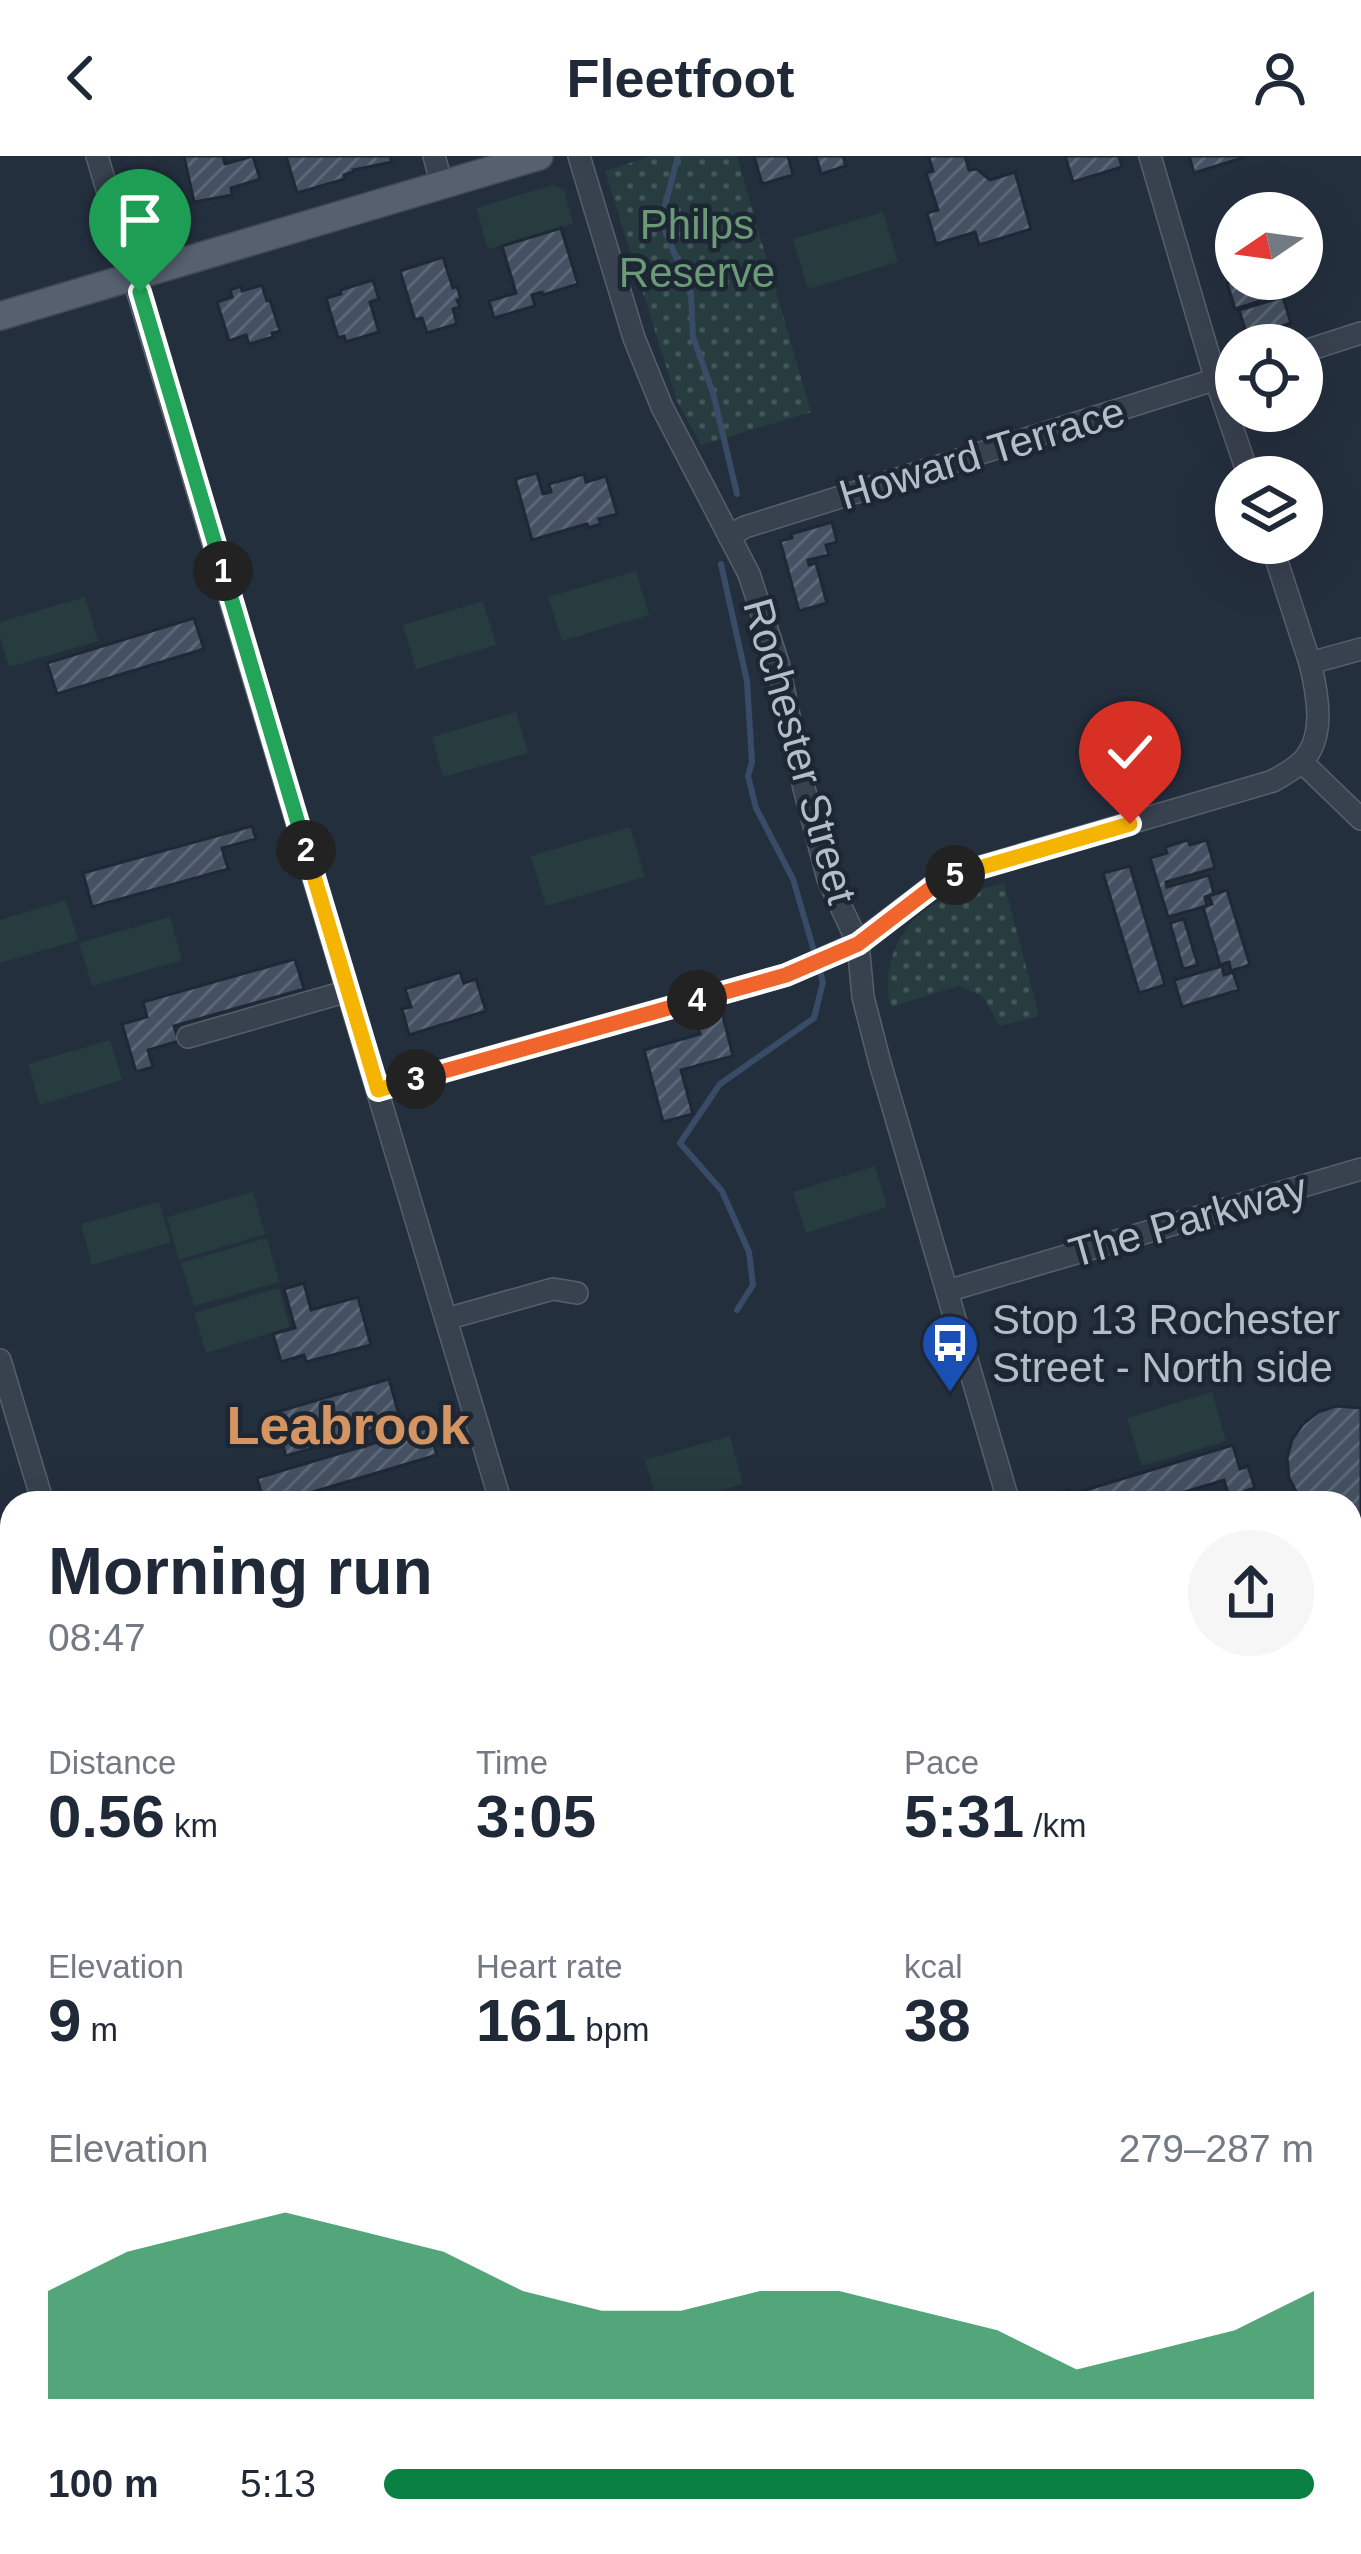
<!DOCTYPE html>
<meta charset="utf-8">
<style>
body{margin:0;font-family:Arial,sans-serif;background:#f6f6f7;color:#1f2937;height:100vh;display:flex;flex-direction:column;font-size:45px;white-space:nowrap}
*{box-sizing:border-box;margin:0}
p{font-size:39px;color:#747a83}
.icon{flex:none;width:66px;height:66px;fill:none;stroke:currentColor;stroke-width:2;stroke-linecap:round;stroke-linejoin:round}
.map{position:relative;flex:1;overflow:hidden}
.details{position:absolute;left:0px;top:1335px;width:1362px;height:1065px;display:flex;flex-direction:column;background:#fff;border-radius:36px 36px 0 0;box-shadow:0 12px 48px #0002}
.details>*{flex:none}
.needle{width:78px;rotate:257deg}
.tools{position:absolute;left:1215px;top:36px;display:grid;gap:24px}
.tools a{display:grid;place-items:center;width:108px;height:108px;border-radius:50%;background:#fff;box-shadow:0 12px 48px #0002;font-size:60px}
.pin{position:absolute;display:grid;place-items:center;width:102px;height:102px;color:#fff;margin:-123px -51px;border-radius:50% 50% 50% 0;rotate:-45deg;box-shadow:0 0 12px #0007}
.pin .icon{rotate:45deg}
.km{position:absolute;width:60px;height:60px;margin:-30px;border-radius:50%;background:#222;color:#fff;font-size:33px;line-height:60px;text-align:center}
.round{display:grid;place-items:center;flex:none;width:126px;height:126px;border-radius:63px;background:#f6f6f7}
.overview{display:flex;align-items:center;justify-content:space-between;height:204px;padding:0 48px}
h1{font-size:66px;font-weight:700;line-height:90px}
.metrics{display:grid;grid-template-columns:repeat(3,1fr);gap:18px;height:204px;padding:12px 48px}
.metrics div{display:grid;align-content:center}
.metrics b{font-size:60px;font-weight:700}
.metrics small{font-size:33px;font-weight:400}
.metrics p{font-size:33px}
.chart{height:336px;padding:24px 48px}
.chart p{display:flex;justify-content:space-between}
.chart svg{width:100%;height:216px;margin-top:12px;fill:#0b8043;opacity:.7}
ul{padding:0 48px;list-style:none;font-size:39px}
li{display:grid;grid-template-columns:192px 144px 1fr;align-items:center;height:90px}
li i{height:30px;border-radius:15px;background:#0b8043}
header{display:flex;justify-content:space-between;align-items:center;height:156px;padding:0 48px;background:#fff;font-size:54px;font-weight:700}
.map>svg:first-child{display:block}
.green{fill:url(#green-dots)}
.pitch{fill:#263c3f}
.lines{fill:none;stroke-linecap:round;stroke-linejoin:round}
.stream{stroke:#394c67;stroke-width:6}
.building{fill:url(#building-hatch);stroke:#1f2835;stroke-width:3}
.minor-casing{stroke:#565f6c;stroke-width:24}
.major-casing{stroke:#414a57;stroke-width:30}
.minor{stroke:#38414e;stroke-width:21}
.major{stroke:#56606e;stroke-width:27}
.split-1-casing{stroke:#fff;stroke-width:24}
.split-2-casing{stroke:#fff;stroke-width:24}
.split-3-casing{stroke:#fff;stroke-width:24}
.split-4-casing{stroke:#fff;stroke-width:24}
.split-5-casing{stroke:#fff;stroke-width:24}
.split-6-casing{stroke:#fff;stroke-width:24}
.split-1{stroke:#22a559;stroke-width:15}
.split-2{stroke:#22a559;stroke-width:15}
.split-3{stroke:#f5b400;stroke-width:15}
.split-4{stroke:#f0652b;stroke-width:15}
.split-5{stroke:#f0652b;stroke-width:15}
.split-6{stroke:#f5b400;stroke-width:15}
.labels{text-anchor:middle;dominant-baseline:central;stroke-width:9;stroke-linejoin:round;paint-order:stroke}
.park-label{font-size:42px;fill:#6b9a76;stroke:#1d2633}
.street-label{font-size:42px;fill:#b4bcc9;stroke:#1d2633}
.poi-label{font-size:42px;fill:#b4bcc9;stroke:#1d2633;text-anchor:start}
.district-label{font-size:54px;font-weight:bold;fill:#d59563;stroke:#1d2633}
</style>
<header><svg class="icon" aria-label="back" viewBox="0 0 24 24"><path d="M15 5l-7 7 7 7"/></svg>Fleetfoot<svg class="icon" aria-label="person" viewBox="0 0 24 24"><circle cx="12" cy="8" r="4"/><path d="M4 21q1-7 8-7t8 7"/></svg></header>
<div class="map">
<svg width="1361" height="2398" viewBox="0 0 1361 2398">
<defs>
<pattern id="green-dots" width="8" height="8" patternUnits="userSpaceOnUse" patternTransform="scale(3)"><rect width="8" height="8" fill="#263c3f"/><path d="M2 2h.1M6 6h.1" fill="none" stroke="#435659" stroke-width="1.8" stroke-linecap="round"/></pattern>
<pattern id="building-hatch" width="6" height="6" patternUnits="userSpaceOnUse" patternTransform="scale(3)"><rect width="6" height="6" fill="#455162"/><path d="M-1 1l2-2M0 6l6-6M5 7l2-2" fill="none" stroke="#5d6877"/></pattern>
</defs>
<rect width="100%" height="100%" fill="#242f3e"/>
<g class="green">
<path d="M651,0H737L811,256L701,289L677,245L605,15Z"/>
<path d="M1004,727L1039,860L1000,870L982,840L958,830L891,851C880,811 900,764 939,746C959,737 983,733 1004,727Z"/>
</g>
<g class="pitch">
<path d="M554,29L564,34L573,68L488,93L476,52Z"/>
<path d="M883,56L898,106L808,133L793,83Z"/>
<path d="M636,415L649,459L562,485L548,441Z"/>
<path d="M85,441L98,485L9,511L0,481V466Z"/>
<path d="M483,445L496,489L416,513L403,469Z"/>
<path d="M516,556L528,597L443,621L432,581Z"/>
<path d="M630,671L645,721L546,750L531,700Z"/>
<path d="M66,744L78,784L0,807V764Z"/>
<path d="M170,761L182,804L92,830L79,787Z"/>
<path d="M110,884L122,924L40,949L28,908Z"/>
<path d="M875,1010L887,1051L806,1077L793,1036Z"/>
<path d="M253,1036L265,1078L179,1104L167,1061Z"/>
<path d="M159,1046L171,1086L92,1109L81,1068Z"/>
<path d="M267,1082L279,1126L194,1150L181,1107Z"/>
<path d="M279,1132L290,1171L206,1197L194,1157Z"/>
<path d="M1212,1236L1226,1285L1142,1310L1127,1262Z"/>
<path d="M730,1280L743,1328L676,1347H658L645,1304Z"/>
</g>
<g class="lines">
<g class="stream">
<path d="M678,0L661,65L691,138L693,181L713,237L737,338"/>
<path d="M721,408L747,525L752,606L748,620L756,652L793,723L823,826L814,862L720,928L680,987L722,1035L749,1096L753,1129L737,1154"/>
</g>
</g>
<g class="building">
<path d="M184,0H223L225,8L253,0L260,23L231,32L232,39L194,46Z"/>
<path d="M286,0H390L392,6L353,14V16L344,19L345,23L297,37Z"/>
<path d="M754,0H788L793,19L762,28Z"/>
<path d="M816,0H843L846,10L821,18Z"/>
<path d="M924,0H965L969,14L977,13L990,24L1015,16L1031,73L979,89L975,76L936,88L927,57L938,54L926,17L933,15L929,2Z"/>
<path d="M1065,0H1119L1122,11L1073,26Z"/>
<path d="M1189,0H1245V1L1194,17Z"/>
<path d="M561,72L578,128L543,139L542,136L532,139L535,150L494,162L489,145L516,137L502,90Z"/>
<path d="M443,101L453,132L457,130L461,143L457,144L460,151L453,153L457,168L427,177L422,162L415,164L400,115Z"/>
<path d="M1240,123H1274L1279,139L1235,153L1227,127Z"/>
<path d="M373,124L379,143L370,146L379,176L346,186L344,180L338,182L326,142L341,138L340,134Z"/>
<path d="M262,129L267,145L270,144L280,175L272,177L273,181L249,188L246,179L229,185L217,146L232,141L230,134L241,130L242,135Z"/>
<path d="M1283,141L1291,167L1274,173L1277,182L1250,189L1239,154Z"/>
<path d="M537,317L543,338L551,336L549,328L584,318L586,326L606,320L617,358L599,363L601,368L588,372L587,368L532,384L515,323Z"/>
<path d="M832,366L837,386L826,389L829,399L808,404L809,409L816,407L827,447L799,455L780,385L792,382L791,378Z"/>
<path d="M194,462L204,493L57,538L47,507Z"/>
<path d="M252,670L256,683L222,692L228,713L92,751L83,717Z"/>
<path d="M1188,684L1190,689L1207,684L1215,712L1166,726L1167,731L1209,719L1214,738L1205,741L1207,750L1168,761L1150,702L1167,697L1165,691Z"/>
<path d="M1130,710L1165,829L1139,837L1103,717Z"/>
<path d="M1227,734L1250,809L1231,815L1229,806L1220,809L1203,751L1212,748L1209,740Z"/>
<path d="M1184,763L1198,809L1183,813L1170,767Z"/>
<path d="M295,803L304,833L174,870L179,885L148,894L153,911L136,916L122,868L147,861L143,846Z"/>
<path d="M1222,810L1224,819L1233,816L1239,834L1182,851L1174,824Z"/>
<path d="M460,816L464,827L476,823L486,855L409,879L402,853L411,851L405,833Z"/>
<path d="M721,852L733,900L681,914L693,958L663,966L644,894L700,878L695,859Z"/>
<path d="M304,1127L311,1154L358,1141L371,1189L306,1206L304,1199L281,1206L273,1178L295,1172L284,1133Z"/>
<path d="M389,1223L401,1266L286,1300L273,1257Z"/>
<path d="M1336,1250L1361,1252V1365L1350,1367V1347H1302L1289,1322L1287,1302L1292,1284L1303,1268L1318,1256Z"/>
<path d="M428,1271L437,1299L276,1347H264L257,1322Z"/>
<path d="M1233,1289L1240,1313L1248,1310L1255,1332L1245,1335L1247,1343L1234,1347H1231L1224,1324L1148,1347H1051L1049,1340L1068,1334L1069,1339Z"/>
<path d="M12,1454V1502L0,1505V1457Z"/>
<path d="M0,1826L12,1870V1905L0,1908Z"/>
</g>
<g class="lines">
<defs>
<g id="minor">
<path d="M97,0L501,1347"/>
<path d="M434,0L442,29"/>
<path d="M579,0L634,182L662,251L749,418L778,507L804,632L828,723L858,787L863,841L880,907L1009,1347"/>
<path d="M1150,0L1216,224L1249,321"/>
<path d="M1302,196L1361,177"/>
<path d="M729,380L745,371L1236,217"/>
<path d="M1310,507L1361,493"/>
<path d="M1303,607L1361,663"/>
<path d="M188,881L348,835"/>
<path d="M378,933L786,819L858,787L943,722L1273,625C1281,620 1291,615 1298,609C1327,586 1318,539 1310,507L1271,387"/>
<path d="M947,1135L1361,1013"/>
<path d="M446,1163L553,1133L577,1137"/>
<path d="M0,1204L43,1347"/>
<path d="M1350,1450L1361,1430"/>
<path d="M0,1673L12,1670"/>
<path d="M1350,1686L1361,1683"/>
<path d="M1350,2025L1361,2022"/>
<path d="M0,2249L12,2245"/>
<path d="M551,2388L554,2398"/>
<path d="M1316,2388L1319,2398"/>
<path d="M103,2398L135,2388"/>
</g>
<path id="major" d="M0,160L539,0"/>
</defs>
<use href="#minor" class="minor-casing"/>
<use href="#major" class="major-casing"/>
<use href="#minor" class="minor"/>
<use href="#major" class="major"/>
</g>
<g class="lines">
<defs>
<path id="split-1" d="M140,136L223,415"/>
<path id="split-2" d="M223,415L306,694"/>
<path id="split-3" d="M306,694L378,934L416,923"/>
<path id="split-4" d="M416,923L697,844"/>
<path id="split-5" d="M697,844L786,819L858,788L944,722L955,719"/>
<path id="split-6" d="M955,719L1130,668"/>
</defs>
<use href="#split-1" class="split-1-casing"/>
<use href="#split-2" class="split-2-casing"/>
<use href="#split-3" class="split-3-casing"/>
<use href="#split-4" class="split-4-casing"/>
<use href="#split-5" class="split-5-casing"/>
<use href="#split-6" class="split-6-casing"/>
<use href="#split-1" class="split-1"/>
<use href="#split-2" class="split-2"/>
<use href="#split-3" class="split-3"/>
<use href="#split-4" class="split-4"/>
<use href="#split-5" class="split-5"/>
<use href="#split-6" class="split-6"/>
</g>
<defs>
<symbol id="bus-pin" viewBox="-11 -11 22 30"><path d="M0 17L-7.5 6A9.5 9.5 0 1 1 7.5 6Z" fill="#1a4fb4" stroke="#1d2633"/><path d="M-5-6H5V4H4V6H2V4H-2V6H-4V4H-5ZM-3.5-4V0h7V-4ZM-3.5 1.2v1.5H-2V1.2ZM2 1.2v1.5H3.5V1.2Z" fill="#fff"/></symbol>
</defs>
<g fill-rule="evenodd">
<use href="#bus-pin" x="917" y="1154" width="66" height="90"/>
</g>
<g class="labels">
<g class="park-label">
<text x="697" y="68">Philps<tspan x="697" dy="48">Reserve</tspan></text>
</g>
<g class="street-label">
<text transform="translate(982 297) rotate(-17)">Howard Terrace</text>
<text transform="translate(800 595) rotate(74)">Rochester Street</text>
<text transform="translate(1188 1064) rotate(-16)">The Parkway</text>
</g>
<g class="poi-label">
<text x="992" y="1163">Stop 13 Rochester<tspan x="992" dy="48">Street - North side</tspan></text>
</g>
<g class="district-label">
<text x="348" y="1269">Leabrook</text>
</g>
</g>
</svg>
<div class="tools">
<a><svg class="needle" viewBox="-14 -14 28 28"><path d="M0-13l5 13h-10z" fill="#e53935"/><path d="M0 13l5-13h-10z" fill="#747a83"/></svg></a>
<a><svg class="icon" aria-label="locate" viewBox="0 0 24 24"><circle cx="12" cy="12" r="6"/><path d="M12 2v4M12 18v4M2 12h4M18 12h4"/></svg></a>
<a><svg class="icon" aria-label="layers" viewBox="0 0 24 24"><path d="M12 4l9 5-9 5-9-5zM3 14l9 5 9-5"/></svg></a>
</div>
<div class="pin" style="left:140px;top:136px;background:#1e9e55"><svg class="icon" aria-label="arrive" viewBox="0 0 24 24"><path d="M6 21V4h12l-3 4 3 4H6"/></svg></div>
<div class="pin" style="left:1130px;top:668px;background:#d93025"><svg class="icon" aria-label="check" viewBox="0 0 24 24"><path d="M5 12l5 5 9-10"/></svg></div>
<b class="km" style="left:223px;top:415px">1</b>
<b class="km" style="left:306px;top:694px">2</b>
<b class="km" style="left:416px;top:923px">3</b>
<b class="km" style="left:697px;top:844px">4</b>
<b class="km" style="left:955px;top:719px">5</b>
<section class="details">
<div class="overview"><div><h1>Morning run</h1><p>08:47</p></div><a class="round"><svg class="icon" aria-label="share" viewBox="0 0 24 24"><path d="M12 15V3M7 8l5-5 5 5M5 13v7h14v-7"/></svg></a></div>
<div class="metrics">
<div><p>Distance</p><b>0.56<small> km</small></b></div>
<div><p>Time</p><b>3:05</b></div>
<div><p>Pace</p><b>5:31<small> /km</small></b></div>
</div>
<div class="metrics">
<div><p>Elevation</p><b>9<small> m</small></b></div>
<div><p>Heart rate</p><b>161<small> bpm</small></b></div>
<div><p>kcal</p><b>38</b></div>
</div>
<div class="chart"><p><span>Elevation</span>279–287 m</p>
<svg viewBox="0 0 160 44" preserveAspectRatio="none"><path d="M0 44V22L10 14L20 10L30 6L40 10L50 14L60 22L70 26L80 26L90 22L100 22L110 26L120 30L130 38L140 34L150 30L160 22V44z"/></svg>
</div>
<ul>
<li><b>100 m</b>5:13<i style="width:100%"></i></li>
</ul>
</section>
</div>
